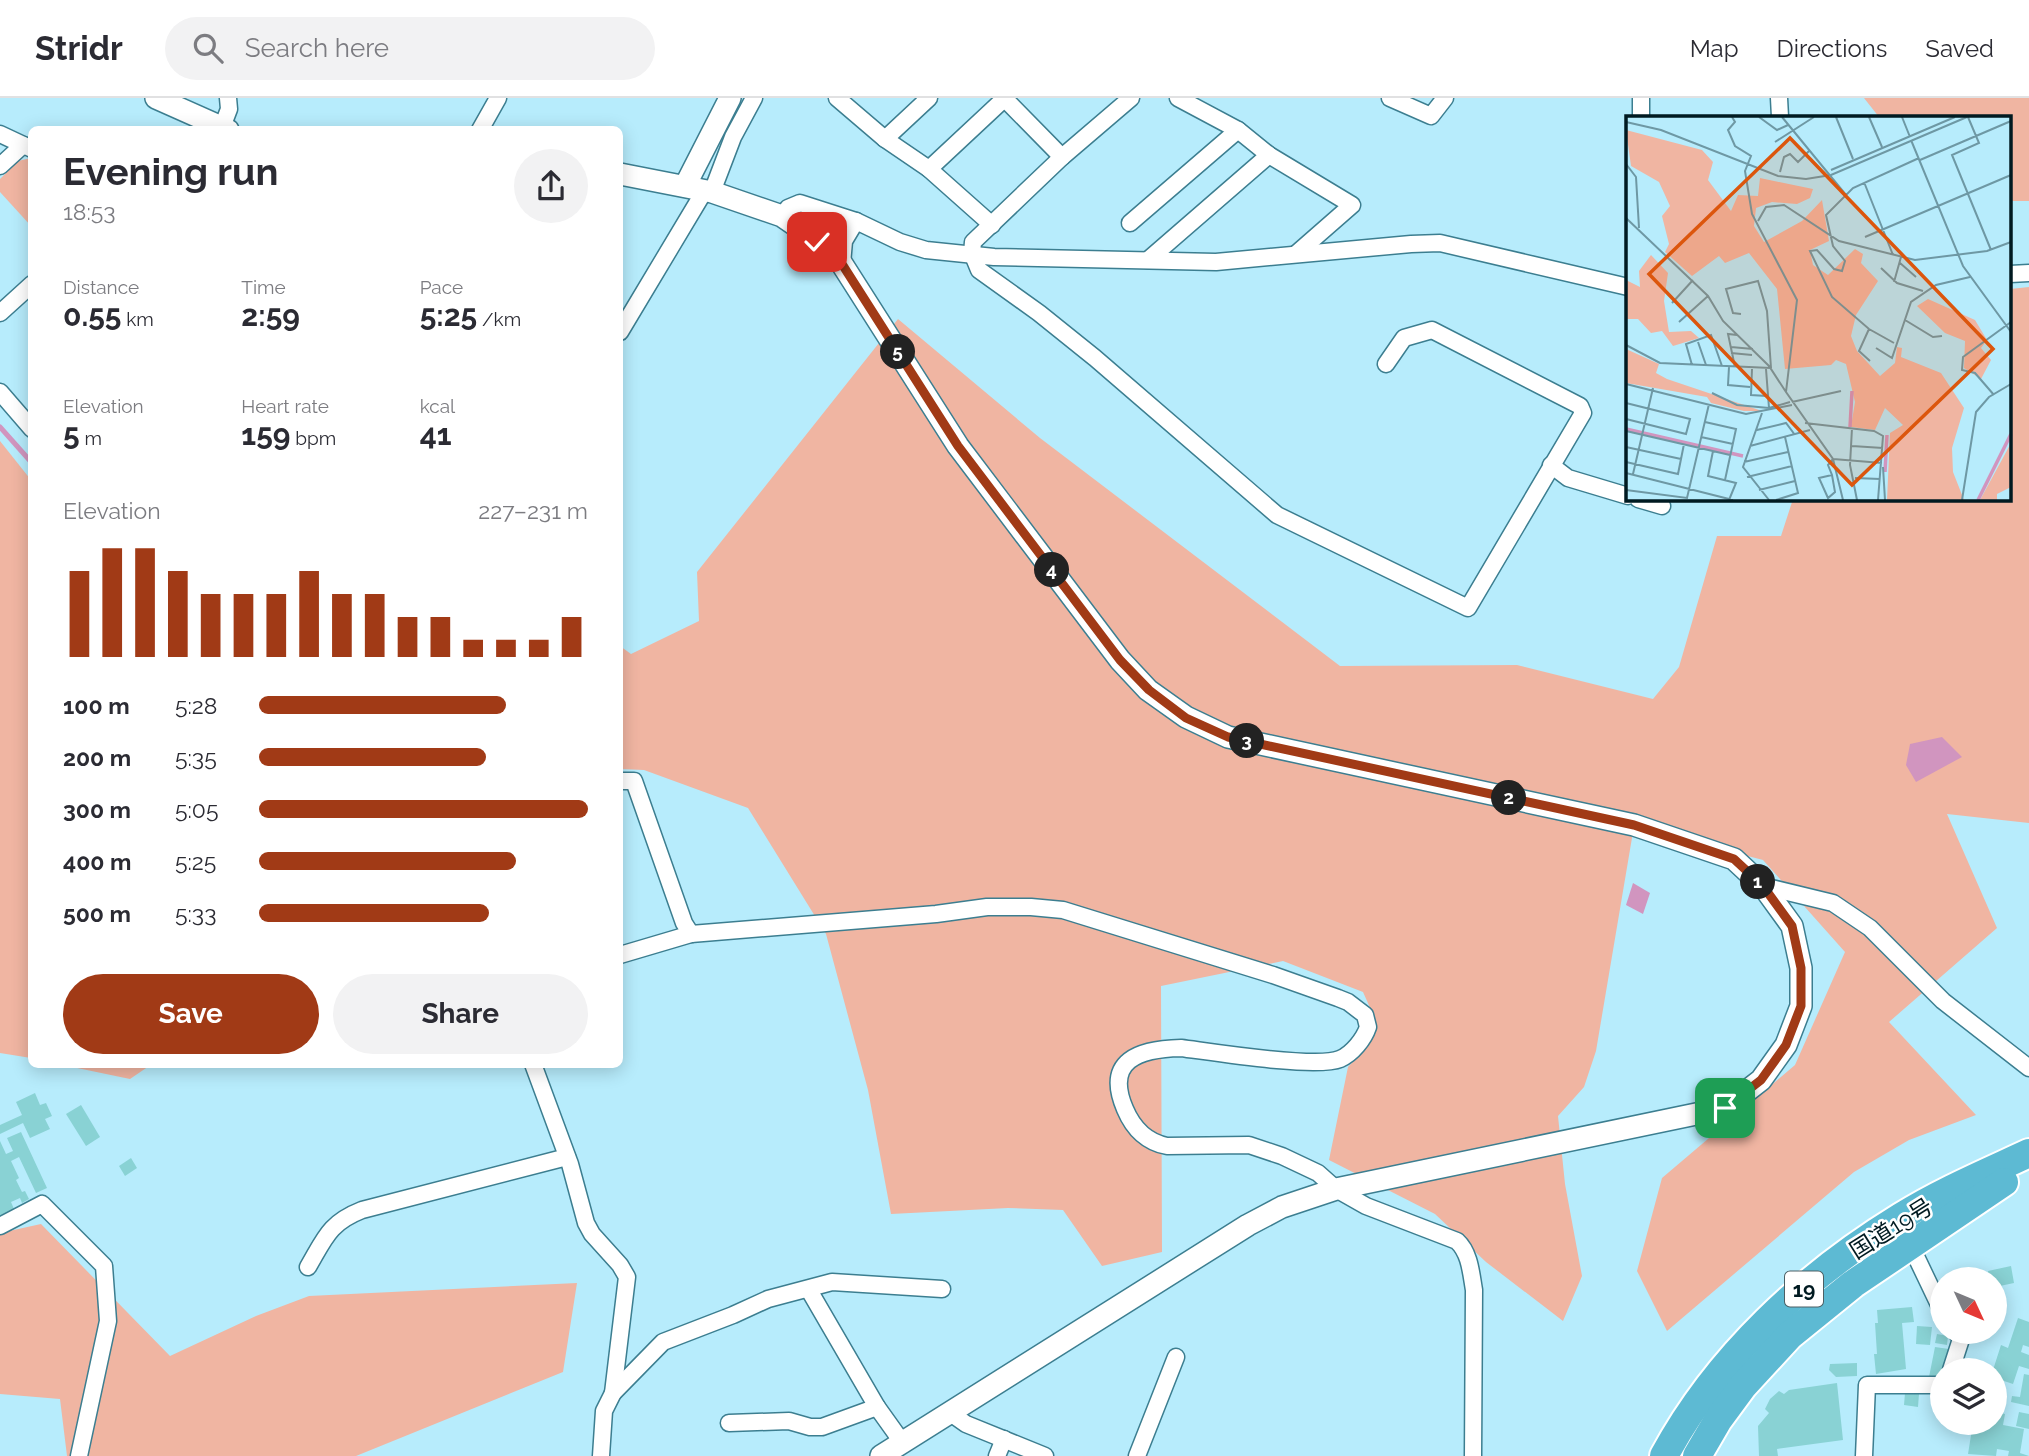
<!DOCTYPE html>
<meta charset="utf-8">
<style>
body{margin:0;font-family:Raleway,"Noto Sans JP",sans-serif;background:#f2f2f3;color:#2b2b33;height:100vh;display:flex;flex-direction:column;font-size:26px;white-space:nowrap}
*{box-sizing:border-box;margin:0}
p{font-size:23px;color:#7c7c81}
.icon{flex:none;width:38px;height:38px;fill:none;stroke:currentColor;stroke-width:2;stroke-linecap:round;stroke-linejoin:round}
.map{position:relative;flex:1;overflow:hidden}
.details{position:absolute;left:28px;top:28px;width:595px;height:942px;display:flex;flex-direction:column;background:#fff;border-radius:10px;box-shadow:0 4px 18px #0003}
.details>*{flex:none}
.needle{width:46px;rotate:134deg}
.buttons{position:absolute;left:1930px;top:1169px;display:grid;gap:14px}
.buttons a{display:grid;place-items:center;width:77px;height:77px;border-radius:50%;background:#fff;box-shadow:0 4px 18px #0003;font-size:35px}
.pin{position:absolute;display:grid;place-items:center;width:60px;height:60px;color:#fff;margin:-30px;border-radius:14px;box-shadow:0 4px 10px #0006}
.km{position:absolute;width:35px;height:35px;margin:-18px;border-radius:50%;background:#222;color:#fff;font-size:19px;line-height:35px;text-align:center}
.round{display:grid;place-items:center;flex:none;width:74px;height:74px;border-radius:37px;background:#f2f2f3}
.headline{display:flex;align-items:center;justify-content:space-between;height:119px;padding:0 35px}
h1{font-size:38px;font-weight:700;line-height:52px}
.metrics{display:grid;grid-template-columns:repeat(3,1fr);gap:10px;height:119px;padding:7px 35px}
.metrics div{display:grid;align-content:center}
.metrics b{font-size:30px;font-weight:700}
.metrics small{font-size:19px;font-weight:400}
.metrics p{font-size:19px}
.chart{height:196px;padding:14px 35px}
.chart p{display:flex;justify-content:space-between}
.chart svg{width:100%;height:126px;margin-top:7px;stroke:#a13a16;stroke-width:6}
.button{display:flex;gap:14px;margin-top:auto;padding:14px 35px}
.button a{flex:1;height:80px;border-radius:42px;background:#a13a16;color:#fff;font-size:28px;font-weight:700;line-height:80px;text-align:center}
.button a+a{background:#f2f2f3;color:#2b2b33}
ul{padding:0 35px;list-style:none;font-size:23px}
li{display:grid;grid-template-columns:112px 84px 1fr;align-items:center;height:52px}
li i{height:18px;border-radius:9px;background:#a13a16}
header{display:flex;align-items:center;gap:42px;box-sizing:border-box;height:98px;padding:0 35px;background:#fff;border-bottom:2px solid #e1e1e2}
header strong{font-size:33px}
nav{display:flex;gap:38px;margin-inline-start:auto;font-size:24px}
.search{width:490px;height:63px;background:#f2f2f3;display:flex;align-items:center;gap:18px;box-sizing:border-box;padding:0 24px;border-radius:38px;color:#7c7c81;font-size:26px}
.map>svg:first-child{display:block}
.green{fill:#f0b5a2}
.water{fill:#d195bf}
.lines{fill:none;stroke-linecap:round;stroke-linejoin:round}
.stream{stroke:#d195bf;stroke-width:5}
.building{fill:#89d2d4}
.street-casing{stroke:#3c7e90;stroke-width:19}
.secondary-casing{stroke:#3c7e90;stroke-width:24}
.highway-casing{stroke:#fff;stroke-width:32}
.street{stroke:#fff;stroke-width:16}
.secondary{stroke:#fff;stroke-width:21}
.highway{stroke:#5dbad3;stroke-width:28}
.route-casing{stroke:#fff;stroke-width:14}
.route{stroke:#a13a16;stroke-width:9}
.labels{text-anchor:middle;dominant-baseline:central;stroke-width:5;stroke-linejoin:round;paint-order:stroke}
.shield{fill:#fff;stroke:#4c5f64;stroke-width:2}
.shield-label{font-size:21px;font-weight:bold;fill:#001a21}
.street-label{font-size:23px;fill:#001a21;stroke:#fff}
.inset-river{fill:none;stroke:#d195bf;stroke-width:3.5}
.inset-road{fill:none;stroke:#6e98a4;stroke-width:2}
.view{fill:#dc560d;fill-opacity:0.15;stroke:#dc560d;stroke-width:3.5}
.inset-edge{fill:none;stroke:#001a21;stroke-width:3.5}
</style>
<header>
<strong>Stridr</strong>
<div class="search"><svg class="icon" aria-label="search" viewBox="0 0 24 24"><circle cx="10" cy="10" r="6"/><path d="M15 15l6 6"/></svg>Search here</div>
<nav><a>Map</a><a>Directions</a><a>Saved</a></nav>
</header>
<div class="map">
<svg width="2029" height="1358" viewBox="0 0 2029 1358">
<rect width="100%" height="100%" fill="#b7ecfc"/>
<g class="green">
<path d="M1864,0H2029V103H2010V19H1879Z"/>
<path d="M31,60H32L31,128L0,94V81L18,63Z"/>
<path d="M2029,189V725L1947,716L1997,830L1889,924L1976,1017L1909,1042L1854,1074L1667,1233L1637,1173L1662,1080L1795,967L1845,854L1763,762L1634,728L1596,953L1584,989L1558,1018L1565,1086L1582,1178L1563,1223L1486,1164L1435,1116L1329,1062L1348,969L1370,945L1376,923L1363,894L1283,863L1161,888L1162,1154L1102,1168L1063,1112L1008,1110L891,1116L868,992L826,836L748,710L644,672L620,671V548L631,556L699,523L697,474L898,221L1040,340L1340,568L1517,567L1653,601L1679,569L1717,438H1781L1793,401H2010V191Z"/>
<path d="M0,343L31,382V960L0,955Z"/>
<path d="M58,966H152L130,981Z"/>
<path d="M41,1126L170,1258L256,1218L309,1198L577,1185L563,1274L356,1358H67L60,1301L0,1296V1135Z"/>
</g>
<g class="water">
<path d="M1942,639L1962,659L1916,684L1906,667L1910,646Z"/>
<path d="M1633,785L1650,795L1643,816L1626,807Z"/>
</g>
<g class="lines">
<path class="stream" d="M0,329L32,365"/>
</g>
<g class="building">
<path d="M35,995L40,1007L46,1005L52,1018L45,1021L50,1031L30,1040L23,1025L0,1036V1027L22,1017L16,1004Z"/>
<path d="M81,1007L100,1039L86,1048L66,1016Z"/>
<path d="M21,1034L47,1090L36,1095L19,1059L11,1063L19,1080L16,1082L22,1094L25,1093L29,1101L22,1105L20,1100L11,1104L14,1111L0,1118V1043L6,1056L13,1053L7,1040Z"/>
<path d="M131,1060L137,1070L125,1078L119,1068Z"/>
<path d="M2011,1168L2014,1185L1995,1189V1181H1989L1988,1173Z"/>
<path d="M1912,1209L1914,1224L1902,1225L1906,1271L1876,1276L1874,1256H1877L1875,1225H1878L1877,1212Z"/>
<path d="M2018,1220L2029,1224V1249L2023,1247L2021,1254L2029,1257V1271L2019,1268L2013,1286L1995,1280V1272H1993L2001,1247L2008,1250Z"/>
<path d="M1917,1228L1932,1229L1930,1247L1916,1246Z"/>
<path d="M1937,1236L1948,1238L1947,1247L1935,1245Z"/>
<path d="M1935,1249L1949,1251L1947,1272H1942V1282L1929,1279Z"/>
<path d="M1857,1265V1278L1836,1279L1829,1272L1830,1266Z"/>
<path d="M2024,1276L2029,1277V1308L2011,1304L2012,1298L2020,1299Z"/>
<path d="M1837,1285L1843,1342L1777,1351L1778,1358H1759L1758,1328L1769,1315L1765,1311L1770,1301L1779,1293L1784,1296L1789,1292Z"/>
<path d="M1995,1289L2003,1290L2001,1296L2007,1297L2006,1303L1995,1301Z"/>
<path d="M1905,1295L1919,1296L1918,1309L1904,1307Z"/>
<path d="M1995,1314L2005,1316L2003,1327L2024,1331L2020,1355L2029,1358H2008L2009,1353L1997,1351L1996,1358L1968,1356L1973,1325H1995Z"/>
<path d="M2019,1314L2029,1316V1331L2016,1328Z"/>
</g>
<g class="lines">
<defs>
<g id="street">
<path d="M837,0L885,41L929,71L992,127"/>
<path d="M1004,0L1062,59"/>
<path d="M1131,0L1062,59L973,144L972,155L979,172L1039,215L1095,260L1277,417L1468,510L1583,315L1580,308L1432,232L1404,240L1386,266"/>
<path d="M1178,0L1238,32L1269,57L1352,107L1296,156"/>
<path d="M1390,0L1431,18L1445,0"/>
<path d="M1779,0L1780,19"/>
<path d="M1641,19V0"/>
<path d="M221,32L229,11L228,0"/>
<path d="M480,32L498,0"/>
<path d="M0,36L32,51"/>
<path d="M885,41L929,0"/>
<path d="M0,68L23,47"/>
<path d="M929,71L1004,1"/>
<path d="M712,94L733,39L754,0"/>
<path d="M782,118L788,110L800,105L856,123L900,144L926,152L994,159L1216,164L1411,146L1440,145L1628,189"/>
<path d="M1130,125L1238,32"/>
<path d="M1148,162L1269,57"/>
<path d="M842,166L844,143L856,123"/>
<path d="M2010,176L2029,175"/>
<path d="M0,215L32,186"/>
<path d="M620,234L705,92"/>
<path d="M0,294L32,331"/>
<path d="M1551,367L1568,380L1628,398"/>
<path d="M1638,401L1662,408"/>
<path d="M620,683H634L684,825L691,836"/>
<path d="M1763,788L1833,805L1870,830L1943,903L2029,970"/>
<path d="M620,857L691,836L936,816L987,809H1031L1063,812L1273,877L1338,900L1348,904L1365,917L1368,929C1364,941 1352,956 1340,961C1316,971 1212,954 1181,950C1139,951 1104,962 1125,1011C1133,1030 1146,1044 1167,1048L1249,1047L1282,1058L1318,1075L1336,1091L1366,1108L1457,1143C1470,1155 1471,1175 1474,1192L1473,1358"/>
<path d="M533,966L570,1066L586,1125L592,1136L620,1167L627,1179L613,1295"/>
<path d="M0,1128L42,1106L104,1168L108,1223L79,1358"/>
<path d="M1910,1146L1942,1213"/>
<path d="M308,1169C325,1140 329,1125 362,1112L567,1059"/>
<path d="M809,1192L877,1309L902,1344"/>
<path d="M1951,1272L1961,1241L1956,1234"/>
<path d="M949,1314L966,1326L1045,1358"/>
<path d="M729,1325L789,1323L810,1329H822L877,1309"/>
<path d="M601,1358L604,1313L613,1295L663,1244L733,1217L768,1201L832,1184L942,1191"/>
<path d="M997,1358L1004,1341"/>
<path d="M1137,1358L1176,1259"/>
<path d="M1864,1358L1867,1287H1942"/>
</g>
<g id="secondary">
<path d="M156,0L228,32"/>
<path d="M620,76L712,94L782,118L801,131L842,166L958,348L1120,562L1148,592L1186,619L1228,639L1634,727L1734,761L1763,788L1792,828L1801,870V908L1786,947L1761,982L1725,1010L1336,1091L1282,1109L1248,1127L881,1358"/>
<path d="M685,88L730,0"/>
</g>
<g id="highway">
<path d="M1664,1358C1718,1258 1805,1178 1901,1119C1941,1094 1986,1075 2029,1055"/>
<path d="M1697,1358L1718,1322L1743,1288L1790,1237L1853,1186L2004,1084"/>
</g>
</defs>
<use href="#street" class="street-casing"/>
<use href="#secondary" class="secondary-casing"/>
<use href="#highway" class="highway-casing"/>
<use href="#street" class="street"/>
<use href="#secondary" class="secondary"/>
<use href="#highway" class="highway"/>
</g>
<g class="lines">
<defs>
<path id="route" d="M817,144L842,166L958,348L1120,562L1149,592L1186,620L1228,639L1634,727L1734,761L1763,788L1792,828L1801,870V908L1786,947L1761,982L1725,1010"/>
</defs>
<use href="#route" class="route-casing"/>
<use href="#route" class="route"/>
</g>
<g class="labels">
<rect class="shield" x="1785" y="1173.5" width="38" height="35" rx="5"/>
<g class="shield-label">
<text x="1804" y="1191">19</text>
</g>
<g class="street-label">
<text transform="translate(1891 1130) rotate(-32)">国道19号</text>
</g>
</g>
<g transform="translate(1626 18)">
<rect width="385" height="385" fill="#b7ecfc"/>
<path d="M0,14L76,34L87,46L82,64L105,95L112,79L132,80L134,62L187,73L184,82L171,88L146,86L130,92L128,110L138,126L176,105L196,84L203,125L184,134L187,149L202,159L229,133L237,138L235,147L252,165L230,199L225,220L231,235L254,260L269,247L271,231L276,232L275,241L315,257L338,292L326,332L327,356L338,384H261L264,317L277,309L259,292L249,314L225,311L229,286L220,248L210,244L205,249L159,253L151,173L123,137L99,147L93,140L66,160L39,136L43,128L36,100L44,90L33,66L5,50ZM25,139L42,157L38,185L43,216L65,215L73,222L47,230L36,215L25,217L12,203H0V164L14,171L13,155ZM302,183L349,204L361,224L355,232L365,244L355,263L338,252L339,225L319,217L291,190ZM0,233L33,248L30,257L41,263L136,295H118L85,287L81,281L0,267ZM385,327V371L371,378V384H354Z" fill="#f0b5a2"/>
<path class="inset-river" d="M224,311L226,275M0,313L117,340M259,356L261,319M352,384L385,318"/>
<path class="inset-road" d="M106,1L109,6L102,14L109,30L125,40L119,55L126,98L171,184L160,276L207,343L217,384M133,1L151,14L162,9M156,1L220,79M210,1L227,43M243,1L256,31M276,1L284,21M342,1L353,27L326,39L365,134M0,6L35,14L152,60L180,63L205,59L341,1M285,24L337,150L385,216M149,26L188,1M294,44L385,5M0,48L10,61L13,112M205,54L329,1M154,56L158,41L164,38L172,46L184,34M238,66L267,139M0,102L82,180L97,205L143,250L160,276M132,105L140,91L158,89L213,125L289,144L361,135L385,126M239,121L385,59M274,147L290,161M255,152L271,167L297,175M268,166L275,141M46,187L67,164M115,198L107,197L100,173L132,165L141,195L145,252M279,204L307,221L316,220M53,206L82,180M243,213L233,235L244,245M72,226L80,249M268,227L243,213L206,181L184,135L191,134L208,153L216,155L219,145L207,130L200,99L227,72L293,42M0,229L34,247L145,252M105,231L127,233M250,232L266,242L285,186L310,169L344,161M105,237L126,239M66,249L60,228L85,219L96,250M103,251L102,269L124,271M109,251L102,218L111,219M126,253L125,279L141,280M140,253L143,292L164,286M0,268L120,298L166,289M86,277L111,289L143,292M368,279L349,257L336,254L337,241L385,206M166,286L215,275M0,287L64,303L60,318L0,303M136,297L117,351L143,384M79,306L110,313L99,364M179,307L248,315L257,320L252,384M226,312L224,349L231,384M131,314L160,307L169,319M0,315L104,339M75,321L107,328M124,330L184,314M226,330L257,332M0,331L55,343M87,335L82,360L110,367L103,384M207,343L256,347M0,346L52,358L58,328M118,346L162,336M257,351L259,384M0,357L107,384M7,358L27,272M206,359L193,362L202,382L209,376L206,359L202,349L207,343M121,361L166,350M229,362L254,363M0,374L61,382L83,288M133,374L169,365M150,384L172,377L159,321M336,384L350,296L363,281L385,268"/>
<path class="view" d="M164,22L367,233L226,369L23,158Z"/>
<rect width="385" height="385" class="inset-edge"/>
</g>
</svg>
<div class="buttons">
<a><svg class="needle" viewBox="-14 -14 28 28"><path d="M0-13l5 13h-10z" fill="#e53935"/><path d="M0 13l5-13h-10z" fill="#7c7c81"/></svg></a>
<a><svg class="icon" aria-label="layers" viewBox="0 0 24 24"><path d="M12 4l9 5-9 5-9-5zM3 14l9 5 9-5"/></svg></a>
</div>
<div class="pin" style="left:1725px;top:1010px;background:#1e9e55"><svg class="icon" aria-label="arrive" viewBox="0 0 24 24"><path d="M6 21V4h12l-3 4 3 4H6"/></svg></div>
<div class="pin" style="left:817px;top:144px;background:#d93025"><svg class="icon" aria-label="check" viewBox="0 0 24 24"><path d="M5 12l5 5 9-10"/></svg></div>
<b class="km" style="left:1758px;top:784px">1</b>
<b class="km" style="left:1509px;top:700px">2</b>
<b class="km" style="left:1247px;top:643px">3</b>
<b class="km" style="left:1052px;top:472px">4</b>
<b class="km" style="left:898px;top:254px">5</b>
<section class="details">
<div class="headline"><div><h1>Evening run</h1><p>18:53</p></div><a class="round"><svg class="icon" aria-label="share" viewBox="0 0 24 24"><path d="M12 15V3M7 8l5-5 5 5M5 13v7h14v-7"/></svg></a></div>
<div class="metrics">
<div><p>Distance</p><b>0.55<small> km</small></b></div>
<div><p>Time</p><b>2:59</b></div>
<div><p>Pace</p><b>5:25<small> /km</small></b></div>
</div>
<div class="metrics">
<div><p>Elevation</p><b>5<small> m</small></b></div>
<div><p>Heart rate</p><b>159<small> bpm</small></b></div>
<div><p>kcal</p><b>41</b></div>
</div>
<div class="chart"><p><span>Elevation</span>227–231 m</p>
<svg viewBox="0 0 160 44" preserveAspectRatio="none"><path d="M5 44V14M15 44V6M25 44V6M35 44V14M45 44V22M55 44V22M65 44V22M75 44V14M85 44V22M95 44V22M105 44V30M115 44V30M125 44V38M135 44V38M145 44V38M155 44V30"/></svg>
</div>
<ul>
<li><b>100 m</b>5:28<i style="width:75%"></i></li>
<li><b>200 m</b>5:35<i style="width:69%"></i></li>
<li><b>300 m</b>5:05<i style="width:100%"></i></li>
<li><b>400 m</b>5:25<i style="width:78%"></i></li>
<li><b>500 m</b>5:33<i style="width:70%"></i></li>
</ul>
<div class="button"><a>Save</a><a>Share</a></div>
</section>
</div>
